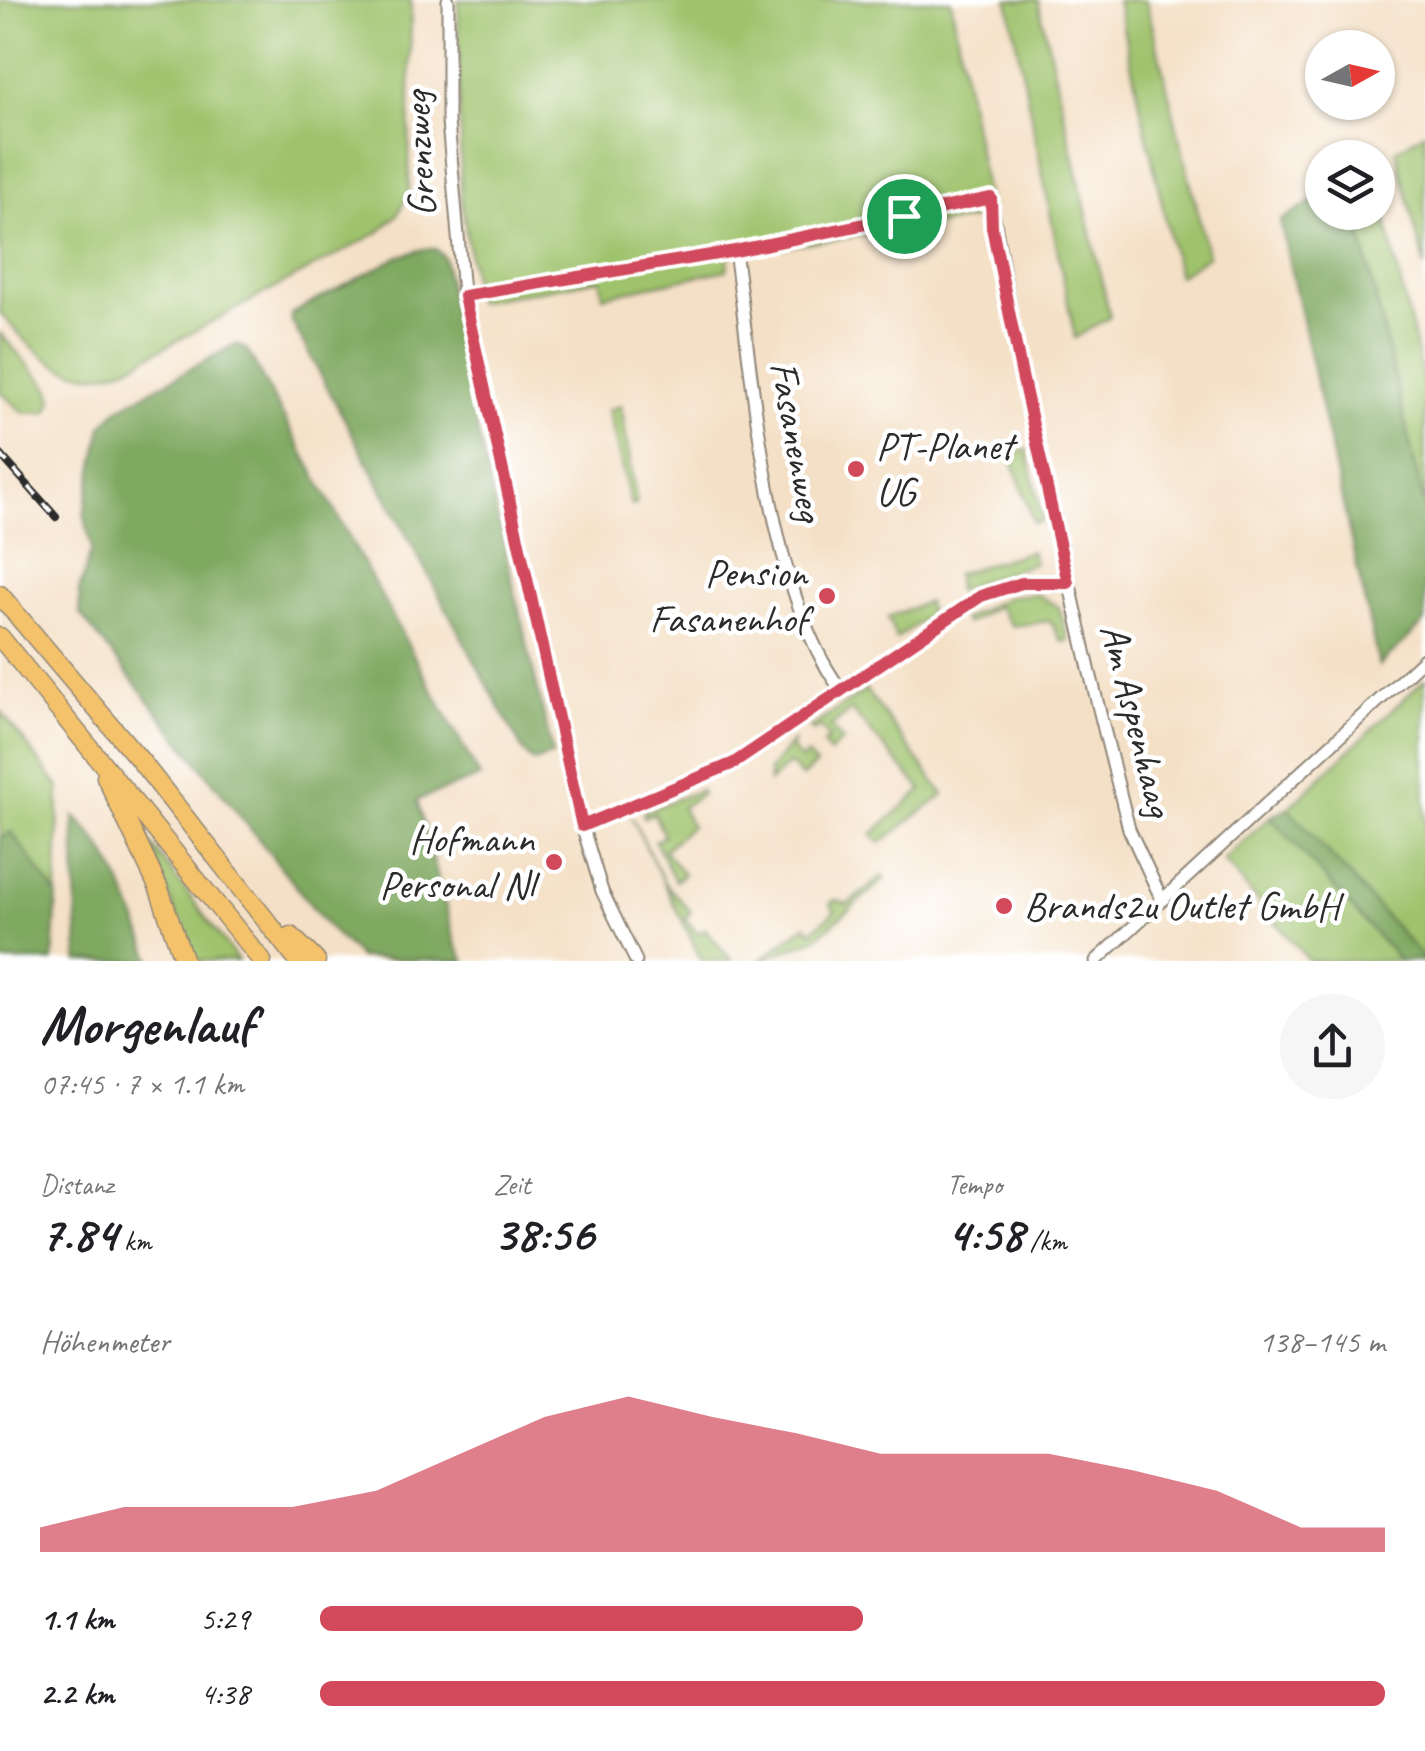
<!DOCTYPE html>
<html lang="de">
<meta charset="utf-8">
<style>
body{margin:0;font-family:Caveat,sans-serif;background:#f6f6f6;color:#202124;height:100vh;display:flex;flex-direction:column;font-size:38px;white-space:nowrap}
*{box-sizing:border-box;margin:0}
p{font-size:32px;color:#757577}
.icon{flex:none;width:55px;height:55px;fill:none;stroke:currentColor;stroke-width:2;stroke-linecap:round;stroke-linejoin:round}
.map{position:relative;height:961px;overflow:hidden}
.sheet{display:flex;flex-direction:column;background:#fff;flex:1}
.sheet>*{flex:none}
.needle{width:65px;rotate:82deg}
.buttons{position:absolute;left:1305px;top:30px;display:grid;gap:20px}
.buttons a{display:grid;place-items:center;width:90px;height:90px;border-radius:50%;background:#fff;box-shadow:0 2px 8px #0004;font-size:50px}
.pin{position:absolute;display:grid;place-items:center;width:85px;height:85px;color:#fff;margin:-42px;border:5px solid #fff;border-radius:50%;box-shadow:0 2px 10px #0007}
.round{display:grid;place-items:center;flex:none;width:105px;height:105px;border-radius:52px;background:#f6f6f6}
.summary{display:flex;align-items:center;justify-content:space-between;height:170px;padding:0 40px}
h1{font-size:55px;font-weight:700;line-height:75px}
.figures{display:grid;grid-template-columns:repeat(3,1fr);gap:15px;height:170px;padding:10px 40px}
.figures div{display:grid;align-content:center}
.figures b{font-size:50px;font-weight:700}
.figures small{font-size:28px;font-weight:400}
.figures p{font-size:28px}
.chart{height:280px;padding:20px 40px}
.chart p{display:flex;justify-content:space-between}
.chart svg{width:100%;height:180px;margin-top:10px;fill:#d1495b;opacity:.7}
ul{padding:0 40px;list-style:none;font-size:32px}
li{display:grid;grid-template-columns:160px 120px 1fr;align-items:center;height:75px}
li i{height:25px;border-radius:12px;background:#d1495b}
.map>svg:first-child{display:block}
.green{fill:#9fc26c;stroke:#65764c;stroke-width:2.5}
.forest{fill:#7fa860;stroke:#556a46;stroke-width:2.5}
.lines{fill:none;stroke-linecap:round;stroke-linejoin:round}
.minor-casing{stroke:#908678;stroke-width:15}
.highway-casing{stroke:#908678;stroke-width:21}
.minor{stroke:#fff;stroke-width:11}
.highway{stroke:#f4c26a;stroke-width:18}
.rail-casing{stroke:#2b2b2b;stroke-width:8}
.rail{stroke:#fff;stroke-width:4;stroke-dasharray:11;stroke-linecap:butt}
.route-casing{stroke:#fff;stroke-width:20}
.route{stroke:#d1495b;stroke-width:12}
.poi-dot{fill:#d1495b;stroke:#fff;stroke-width:4}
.labels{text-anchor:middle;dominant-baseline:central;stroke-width:9;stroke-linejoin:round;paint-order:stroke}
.street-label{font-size:40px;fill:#2b2b2b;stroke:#fff}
.poi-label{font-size:40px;fill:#2b2b2b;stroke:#fff;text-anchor:start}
</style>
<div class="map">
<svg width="1425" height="961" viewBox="0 0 1425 961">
<rect width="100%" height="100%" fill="#fff"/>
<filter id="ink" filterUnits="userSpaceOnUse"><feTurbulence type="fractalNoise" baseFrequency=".01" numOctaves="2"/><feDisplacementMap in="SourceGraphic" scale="20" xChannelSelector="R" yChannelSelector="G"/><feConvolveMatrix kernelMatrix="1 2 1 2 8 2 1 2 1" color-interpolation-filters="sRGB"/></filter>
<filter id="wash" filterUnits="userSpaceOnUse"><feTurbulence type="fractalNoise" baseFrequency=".0048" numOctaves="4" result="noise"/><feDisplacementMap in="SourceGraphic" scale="40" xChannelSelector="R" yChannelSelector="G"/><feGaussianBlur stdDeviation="2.25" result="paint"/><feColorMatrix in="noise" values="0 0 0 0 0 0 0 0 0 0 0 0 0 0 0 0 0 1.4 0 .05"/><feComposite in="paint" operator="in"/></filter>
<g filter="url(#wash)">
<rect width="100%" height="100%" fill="#f4e0c6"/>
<g class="green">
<path d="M0,0H411L409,193L397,215L379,232L132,365C72,392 38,356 0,313Z"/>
<path d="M458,0H951L988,207L980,218L729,255L727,270L603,296L600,279L476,302L461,197Z"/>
<path d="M1008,0H1038L1110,317L1075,338Z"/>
<path d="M1117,0H1146L1208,256L1178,276Z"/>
<path d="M1425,132V268L1396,150Z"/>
<path d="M1378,185L1425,388V508L1356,213L1378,212Z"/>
<path d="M0,333L49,388L53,399L47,412L24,413L0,392Z"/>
<path d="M621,405L637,504L631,506L608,410Z"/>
<path d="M1027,449L1043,521L1034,523L1010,454Z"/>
<path d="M1031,551L1035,563L957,591L956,574Z"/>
<path d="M1036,594L1059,607L1069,641L1062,642L1050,621L1012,626L997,606L966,624L963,619L1010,596Z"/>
<path d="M927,602L929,615L896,639L888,617Z"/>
<path d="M1425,679V960L1288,808Z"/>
<path d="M866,690L944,795L880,843L872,834L922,790L851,710L831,727L843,741L829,753L823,744L829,738L820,727L813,731L810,728Z"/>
<path d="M0,710L59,787L57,895L11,832L0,838Z"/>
<path d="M794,740L791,748L801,760L807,755L816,765L802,777L789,764L769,782V770Z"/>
<path d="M700,790L702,794L682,807L691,826L664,850L684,874L675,881L655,841L664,836L654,813L644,817L643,812Z"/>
<path d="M1270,817L1400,961H1309L1223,860Z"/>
<path d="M632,818L664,882L691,912L685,918L698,934L705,929L732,961H702Z"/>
<path d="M149,841L238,961H193Z"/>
<path d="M882,876L885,879L815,939L759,961L806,925L812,931L835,911L830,904L835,900L848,904Z"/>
</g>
<g class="forest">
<path d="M1322,195V212L1356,213L1425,508V622L1379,666L1280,221Z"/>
<path d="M424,249H436L444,257L458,348L553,755L534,762L523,751L291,320V314L400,256Z"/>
<path d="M236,344L247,350L480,777L417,800L456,945L465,961L360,958L329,928L80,614L79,591L92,548L84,514L102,426L119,408Z"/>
<path d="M1288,808L1425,960V961H1400L1270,817Z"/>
<path d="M74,816C116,853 132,910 152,961H78Z"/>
<path d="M11,832L57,895L53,961H0V838Z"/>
</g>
</g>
<g filter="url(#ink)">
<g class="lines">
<defs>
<g id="minor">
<path d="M448,0V122L464,304L585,835L602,891L636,961"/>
<path d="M735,251C753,374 766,592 842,691"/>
<path d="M463,295L735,251L991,199L1021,371L1090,673L1129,829L1162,900"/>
<path d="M582,826L735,763L981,596L1021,583H1069"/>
<path d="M1096,961L1425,658"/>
</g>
<g id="highway">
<path d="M0,595L139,759L298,961"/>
<path d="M0,637L262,961"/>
<path d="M106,777L159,889L184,961"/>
<path d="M291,936L316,961"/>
</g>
</defs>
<use href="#minor" class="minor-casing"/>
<use href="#highway" class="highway-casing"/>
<use href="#minor" class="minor"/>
<use href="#highway" class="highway"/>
<defs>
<path id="rail" d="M0,454L56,517"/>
</defs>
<use href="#rail" class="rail-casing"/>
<use href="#rail" class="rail"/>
</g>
</g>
<g class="lines" filter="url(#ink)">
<defs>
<path id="route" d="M991,198L992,227L1021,371L1068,583H1022L981,596L734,763L582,826L464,296L735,251Z"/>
</defs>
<use href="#route" class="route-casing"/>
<use href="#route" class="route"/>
</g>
<g class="poi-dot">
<circle cx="856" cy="469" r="10"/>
<circle cx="827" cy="596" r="10"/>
<circle cx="554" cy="862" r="10"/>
<circle cx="1004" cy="906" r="10"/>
</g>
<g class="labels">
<g class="street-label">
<text transform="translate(419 154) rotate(-93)">Grenzweg</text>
<text transform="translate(797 441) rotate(80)">Fasanenweg</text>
<text transform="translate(1137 720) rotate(76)">Am Aspenhaag</text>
</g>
<g class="poi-label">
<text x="876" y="446">PT-Planet<tspan x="876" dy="46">UG</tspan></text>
<text x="807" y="573" text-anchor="end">Pension<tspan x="807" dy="46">Fasanenhof</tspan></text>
<text x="534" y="839" text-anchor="end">Hofmann<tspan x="534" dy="46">Personal Nl</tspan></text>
<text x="1024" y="906">Brands2u Outlet GmbH</text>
</g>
</g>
</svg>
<div class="buttons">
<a><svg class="needle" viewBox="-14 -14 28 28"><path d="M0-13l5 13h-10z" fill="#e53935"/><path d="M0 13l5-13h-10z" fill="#757577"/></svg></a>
<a><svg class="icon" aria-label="layers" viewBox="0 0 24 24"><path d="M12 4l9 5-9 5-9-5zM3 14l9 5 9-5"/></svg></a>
</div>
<div class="pin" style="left:904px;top:216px;background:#1e9e55"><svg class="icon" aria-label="arrive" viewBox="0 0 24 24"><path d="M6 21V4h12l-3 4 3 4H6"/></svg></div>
</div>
<section class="sheet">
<div class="summary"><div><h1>Morgenlauf</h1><p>07:45 · 7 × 1.1 km</p></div><a class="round"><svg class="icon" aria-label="share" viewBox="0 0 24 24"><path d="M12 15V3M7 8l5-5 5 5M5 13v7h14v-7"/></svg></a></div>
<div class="figures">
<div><p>Distanz</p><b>7.84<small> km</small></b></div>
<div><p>Zeit</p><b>38:56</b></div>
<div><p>Tempo</p><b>4:58<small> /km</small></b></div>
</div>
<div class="chart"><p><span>Höhenmeter</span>138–145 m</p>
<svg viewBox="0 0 160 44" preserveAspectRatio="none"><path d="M0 44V38L10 33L20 33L30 33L40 29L50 20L60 11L70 6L80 11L90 15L100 20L110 20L120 20L130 24L140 29L150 38L160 38V44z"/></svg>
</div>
<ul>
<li><b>1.1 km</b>5:29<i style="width:51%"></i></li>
<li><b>2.2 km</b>4:38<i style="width:100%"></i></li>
</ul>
</section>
